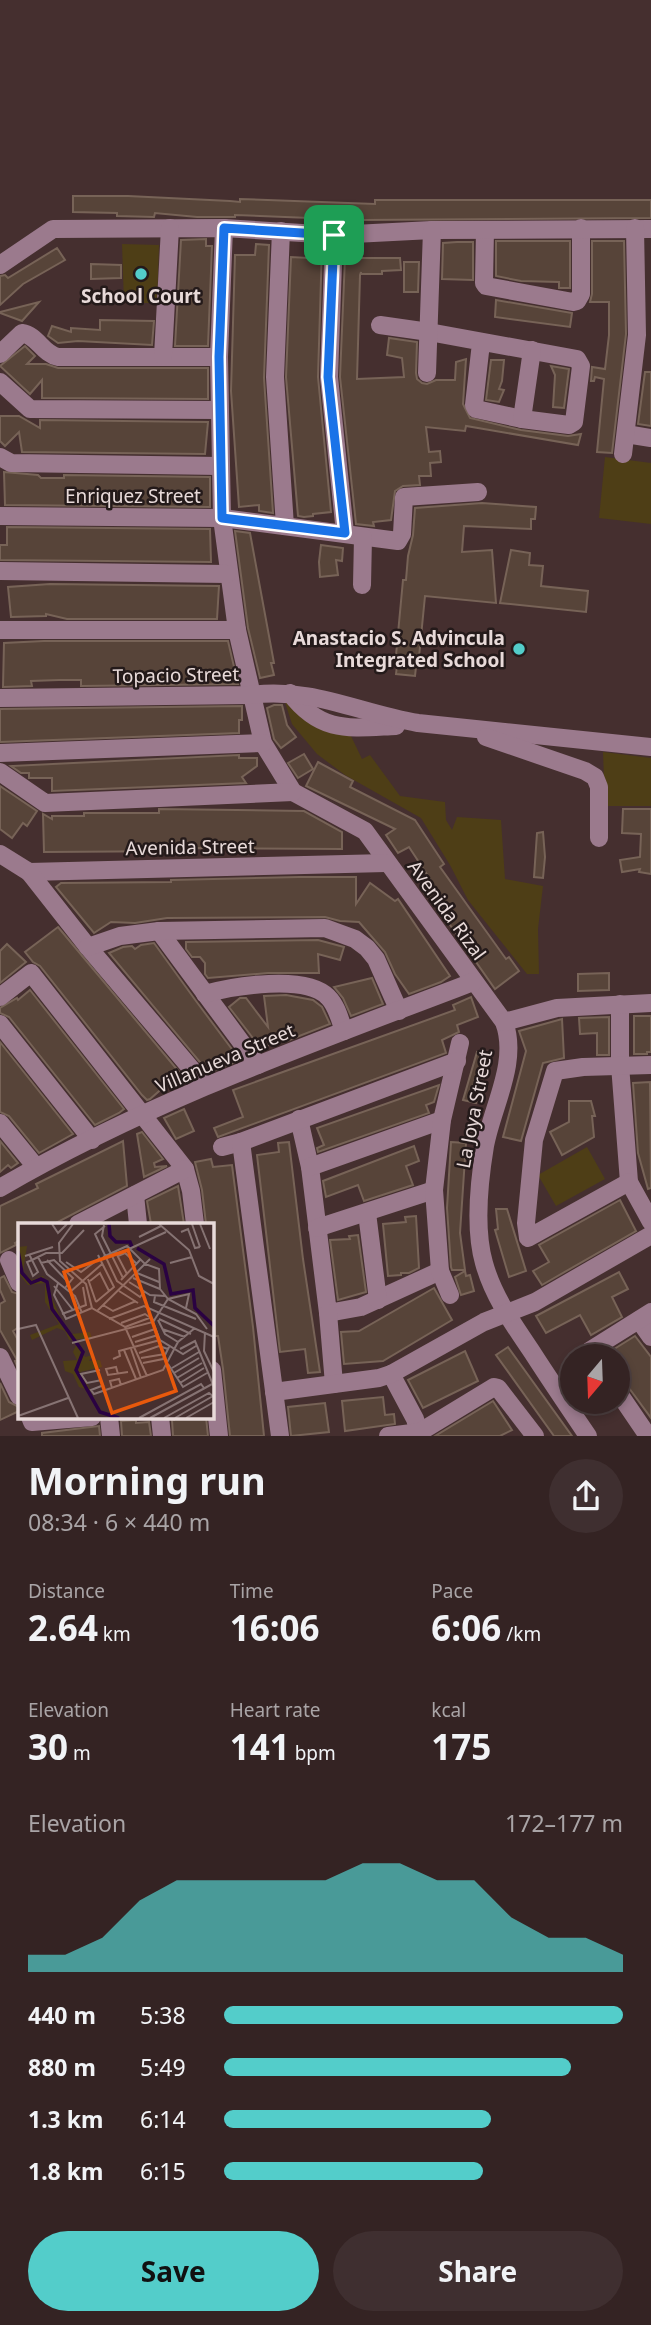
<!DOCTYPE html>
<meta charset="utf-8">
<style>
body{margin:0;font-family:"Noto Sans",sans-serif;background:#3f2f30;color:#f1f3f6;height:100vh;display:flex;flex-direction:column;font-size:26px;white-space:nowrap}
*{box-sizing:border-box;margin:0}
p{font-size:23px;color:#a9a4a6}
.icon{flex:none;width:38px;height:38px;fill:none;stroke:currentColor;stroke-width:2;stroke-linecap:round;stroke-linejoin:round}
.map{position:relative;height:1436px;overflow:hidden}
.sheet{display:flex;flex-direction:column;background:#342323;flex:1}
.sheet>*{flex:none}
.needle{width:46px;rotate:199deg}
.fabs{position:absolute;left:560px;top:1344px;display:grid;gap:14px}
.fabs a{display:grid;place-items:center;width:70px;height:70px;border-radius:50%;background:#342323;box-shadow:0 4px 10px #0003,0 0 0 2px #4e4041;font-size:35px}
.pin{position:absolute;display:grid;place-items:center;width:60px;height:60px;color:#fff;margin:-30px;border-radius:14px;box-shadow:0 4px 10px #0006}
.round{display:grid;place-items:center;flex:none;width:74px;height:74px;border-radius:37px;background:#3f2f30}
.summary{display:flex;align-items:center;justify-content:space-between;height:119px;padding:0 28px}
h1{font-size:38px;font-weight:700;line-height:52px}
.stats{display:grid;grid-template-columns:repeat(3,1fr);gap:10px;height:119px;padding:7px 28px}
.stats div{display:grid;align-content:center}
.stats b{font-size:35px;font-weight:700}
.stats small{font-size:19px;font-weight:400}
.stats p{font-size:19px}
.chart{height:196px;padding:14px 28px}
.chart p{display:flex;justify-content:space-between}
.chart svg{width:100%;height:126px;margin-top:7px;fill:#53cdca;opacity:.7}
.action{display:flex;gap:14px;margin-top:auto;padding:14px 28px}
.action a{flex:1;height:80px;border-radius:42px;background:#53cdca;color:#111;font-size:28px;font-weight:700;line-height:80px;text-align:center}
.action a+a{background:#3f2f30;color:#f1f3f6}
ul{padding:0 28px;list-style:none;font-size:23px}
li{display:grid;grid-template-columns:112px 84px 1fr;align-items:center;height:52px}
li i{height:18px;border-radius:9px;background:#53cdca}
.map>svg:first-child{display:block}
.green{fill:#4e3e16}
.building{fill:#574439;stroke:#776357;stroke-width:2}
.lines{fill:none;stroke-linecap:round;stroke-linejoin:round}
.minor{stroke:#9b7a8d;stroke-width:18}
.route-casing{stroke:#fff;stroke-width:14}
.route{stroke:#1a73e8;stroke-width:9}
.poi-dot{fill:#53cdca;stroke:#241a1a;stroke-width:2.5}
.labels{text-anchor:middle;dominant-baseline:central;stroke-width:5;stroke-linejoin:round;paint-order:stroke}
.poi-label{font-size:19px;font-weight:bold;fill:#e8dad9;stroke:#241a1a}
.street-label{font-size:19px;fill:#e8dad9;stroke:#241a1a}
.inset-river{fill:none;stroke:#2a0242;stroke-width:3.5}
.inset-road{fill:none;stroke:#867373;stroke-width:2}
.view{fill:#e8590c;fill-opacity:0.15;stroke:#e8590c;stroke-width:3.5}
.inset-edge{fill:none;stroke:#e8dad9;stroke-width:3.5}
</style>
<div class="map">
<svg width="651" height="1436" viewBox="0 0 651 1436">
<rect width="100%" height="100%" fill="#452f2f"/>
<g class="green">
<path d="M122,244L159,245L157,303H124Z"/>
<path d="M605,457L651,463V524L599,518Z"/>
<path d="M283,696L310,704L312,725L351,736L362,759L370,755L400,796L445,802L446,820L452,830L457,817L501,820L505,879L543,886L538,929L539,974H527L468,900L450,865L421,818L345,775L317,754L292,724Z"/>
<path d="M603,752L651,758V806H605Z"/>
<path d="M587,1147L605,1179L556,1206L538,1175Z"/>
</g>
<g class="building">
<path d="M73,196H128L230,201L240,202V199L375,204V200H651V218L360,220L235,215V217H197L155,213L154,217L117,216V213L73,212Z"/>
<path d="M206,239V246H212L208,346H175L181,240Z"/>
<path d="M496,241H570V288H559V282L521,281L496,276Z"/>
<path d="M592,241H624L626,334L612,453L597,452L604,379L595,377L594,381H591L592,367L605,369L609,335V302H590L592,294Z"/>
<path d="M457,242H473V280L442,279L443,243Z"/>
<path d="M256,244L269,245L264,378L273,513L259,511V505L239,507L231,391L235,255H255Z"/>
<path d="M308,245L322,246L318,377L331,512L313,514V516L304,517L298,516L286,377L291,257L308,258Z"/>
<path d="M57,248L65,260L23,284L0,305V276L5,275L8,278Z"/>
<path d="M345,258H400L401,270L382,271V274H361V272L360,275L357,379L404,377L402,358L387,355L389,338L417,342L416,373L417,379L422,383L427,384L436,380H455L456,362L466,359L463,404L470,418L521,430L568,436L581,434L578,445L466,426L465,431L426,427L429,452L440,451L441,462L430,463L431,476H419L420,485L403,486L395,491L391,520L373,522L374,526L356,524L340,377Z"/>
<path d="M404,262H419L418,292H404Z"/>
<path d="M91,264L121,265V278L91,279Z"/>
<path d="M496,300L572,313L570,327L495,317Z"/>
<path d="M39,302L22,321L0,313V312Z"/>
<path d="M100,320L154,321L152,345L78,341L58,343L48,336L52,326L71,332V328L100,330Z"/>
<path d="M25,346L35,356L27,364H46L58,368H208V399L42,398V380L30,394L0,366Z"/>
<path d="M491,360H504L502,381L499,389L504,390L499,402L486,400Z"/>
<path d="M551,366L569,369L564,408L553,407L555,375Z"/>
<path d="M645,372H651V426L638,424Z"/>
<path d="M0,416H19L40,428V420L208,422L205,454L22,452L19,432L5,446L0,441Z"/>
<path d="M4,472L38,475L41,478H64V475L210,477V507L5,505Z"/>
<path d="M482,503L536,507L535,519H531V529L464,526L462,552L492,550L496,603L425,596L418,667H416L415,676L396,674L397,666H395L403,580H406L408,556L413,535L415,508Z"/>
<path d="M7,527L210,529L211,562L0,560V545H7Z"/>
<path d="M235,531L250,533L274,663H271L274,675L260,678L248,628Z"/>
<path d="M321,545L343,548L342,561L336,560L338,575L320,577L319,562Z"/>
<path d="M511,550L530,553L529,565L543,566L541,586L588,591L586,612L500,603Z"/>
<path d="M50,584L219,586L217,619H67L46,614V616L11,617L8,587Z"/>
<path d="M44,641H228L238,684L81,686V680H59L31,681L32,686L3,687L4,643Z"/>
<path d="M274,705H282L287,725L296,737L281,748L274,739L267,708Z"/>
<path d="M242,706V720H239V733L0,742V709Z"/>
<path d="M304,754L313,769L298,778L288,763Z"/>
<path d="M239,755V758H257V766L242,777L246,783L52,791V778H29V773H21L11,766Z"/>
<path d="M318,762L353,781L350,787L415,820L444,864L440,867L506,959L509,957L519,971L495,989L422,885L430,879L409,847L398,853L386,835L395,829L306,786Z"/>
<path d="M0,786L37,811L27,826L23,823L12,838L0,829Z"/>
<path d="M159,809L304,811L342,832V849L189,848V851L44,852L43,814L52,819V816H84V813H159Z"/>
<path d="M623,809H651V874L639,872L640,869L622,872L620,860L640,857L641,834L622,833Z"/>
<path d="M543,832L545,857L543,878L534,877L537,833Z"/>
<path d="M299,877H356V904L370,883L395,901L398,899L450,976L441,982L409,994L395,974L385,952L359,922L340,921L325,917L167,918L135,923L111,922L94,933L56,887L61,883L171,882V880Z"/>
<path d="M58,927L180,1073L150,1099L147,1100L142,1095L40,966L33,962L25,952Z"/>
<path d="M318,940L344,947L340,960L318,954L319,973H268L208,978L205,974V963L200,957H192L186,949V942Z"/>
<path d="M154,943L196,1001L240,1060L209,1073L109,953L123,947L132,946L135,949L141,945Z"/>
<path d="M7,944L26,962L0,983V951Z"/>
<path d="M609,973V990L578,991V974Z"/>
<path d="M372,978L383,1004L351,1016L343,998L334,987Z"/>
<path d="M30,990L124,1109L119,1113L95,1125L9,1017L0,1013V1008L17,998L18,1000Z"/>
<path d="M286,995L313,1000L322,1007L330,1024L284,1042L279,1037L262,1050L229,1007L240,998H246L268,1027L264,996Z"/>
<path d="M471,997L478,1017L457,1025L459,1032L442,1040L446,1053L218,1137L214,1128L243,1117L233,1090L455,1010L453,1005Z"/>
<path d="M634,1016H651V1052H647V1054H634Z"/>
<path d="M609,1017V1055H597V1033L580,1034L579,1018Z"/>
<path d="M562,1019L564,1058L543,1063L521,1141L503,1137L526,1051L519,1031Z"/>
<path d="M0,1042L73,1134L39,1153L9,1116L0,1112Z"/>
<path d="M477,1052L490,1055L476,1103L463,1100Z"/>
<path d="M650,1082L651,1188L648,1189L638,1153L633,1083Z"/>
<path d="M439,1085L434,1102L426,1105L429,1113L318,1152L317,1148L324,1145L317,1128Z"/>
<path d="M569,1101H591L595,1116H592L594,1137L562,1155L550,1132L569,1122Z"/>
<path d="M184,1109L194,1131L176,1139L164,1118Z"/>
<path d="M142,1132L163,1159L154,1163L155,1167L167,1166L144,1177L137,1134Z"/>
<path d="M0,1141L18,1163L11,1168L8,1165L0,1172Z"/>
<path d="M123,1141L127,1186L54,1224H19V1241L15,1243L16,1245L0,1253V1206L38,1188L36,1184Z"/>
<path d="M289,1142L303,1259L320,1372L308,1373L305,1349L280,1352L257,1155L279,1152L278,1143Z"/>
<path d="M451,1142L466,1143L460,1233L465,1270H452L451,1267L447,1208Z"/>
<path d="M414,1146L419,1161L406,1166L413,1185L364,1201L358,1185L326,1197L323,1181Z"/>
<path d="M211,1159L213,1167L232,1165L253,1327L264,1436H230L223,1369L218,1336H215L212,1305V1224H206L202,1190L195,1162Z"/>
<path d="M178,1186L184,1224H151L147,1201Z"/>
<path d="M620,1200L636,1231L542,1285L533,1271L549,1262L539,1245Z"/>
<path d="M496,1209H507L526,1271L509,1277L495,1230L498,1229Z"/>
<path d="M416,1216L419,1268L409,1273H401V1275L388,1276L383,1224L406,1222L405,1217Z"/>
<path d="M358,1235L366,1292L338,1300L330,1240L350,1239L349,1236Z"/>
<path d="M465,1271L466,1276L470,1275L474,1291L461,1295L455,1277Z"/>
<path d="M619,1272L628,1289L612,1297L622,1317L591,1335L580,1315L546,1333L536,1316Z"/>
<path d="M4,1276L12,1292L19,1294V1327L13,1331L19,1342V1371L15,1361L17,1360L0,1330V1304L5,1301L0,1290V1278Z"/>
<path d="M434,1288L452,1320L383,1361L344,1364L341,1332L359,1331Z"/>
<path d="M635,1336L651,1357V1418L618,1373V1356H603Z"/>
<path d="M508,1347L572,1436H554L496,1355Z"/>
<path d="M465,1351L478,1381L423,1408L408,1380Z"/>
<path d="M0,1383L9,1402L19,1407V1411L0,1420Z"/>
<path d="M383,1397L385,1415L394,1414L395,1424L345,1431L342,1401Z"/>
<path d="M493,1401L512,1430L500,1436H435Z"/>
<path d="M325,1403L329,1432L291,1436L288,1407Z"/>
<path d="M174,1417H206L208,1436H173L172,1420H174Z"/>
<path d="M136,1420V1423L149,1422L151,1436H122L121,1421Z"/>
<path d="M99,1426L100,1436H42V1433Z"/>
</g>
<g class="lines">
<g class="minor">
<path d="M224,228L219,357L222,518L237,630L263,743L293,792L365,831L504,1022C519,1062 492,1107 485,1146C479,1182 474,1228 484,1263C493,1296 513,1324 532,1352C550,1380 569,1408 588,1436"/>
<path d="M485,230L484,283L486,286L573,302L577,301L581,294V228"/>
<path d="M281,231L275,377L285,526"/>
<path d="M334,235L329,377L345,533"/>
<path d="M0,265L53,229L224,228L334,235L432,230L651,229"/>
<path d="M380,325L429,332L577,359L581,366L574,422L569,425L522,419L476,409L474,405L481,343"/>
<path d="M0,354L22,333C37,335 43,354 58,357H219"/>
<path d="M163,356L170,228"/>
<path d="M427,373L432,230"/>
<path d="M0,382L30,409L219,410"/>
<path d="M522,419L532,350"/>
<path d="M626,434L651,438"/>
<path d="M623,454L637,335L635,228"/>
<path d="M0,457L11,463L220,466"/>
<path d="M0,516L222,518L398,541L402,534L404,497L478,492"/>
<path d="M0,571L227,574"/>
<path d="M362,585L363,537"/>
<path d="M0,630H237"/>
<path d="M290,693C321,734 350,728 396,726"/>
<path d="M0,698L250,695C313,687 358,713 418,723L651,747"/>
<path d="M486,737L585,771L595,777L599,787V838"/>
<path d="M0,753L263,743"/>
<path d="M0,772L45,803L293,792"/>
<path d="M0,854L29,872L386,863"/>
<path d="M29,872L88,947L205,1085"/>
<path d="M159,931L258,1065"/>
<path d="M88,947L120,936L159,931L325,928L355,939L367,948L376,959L399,1011"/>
<path d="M205,994C233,986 306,974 328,997C337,1006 340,1020 344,1031"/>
<path d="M0,997L31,973L185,1169L191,1191L195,1224"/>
<path d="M620,1004V1065L629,1182L651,1222"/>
<path d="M504,1022L557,1008L651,1003"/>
<path d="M0,1024L92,1140"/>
<path d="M299,1119L310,1167L328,1313L361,1307L440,1271"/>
<path d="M0,1123L36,1167"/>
<path d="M222,1147L241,1142"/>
<path d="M310,1167L442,1120"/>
<path d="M629,1182L528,1238L526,1223L534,1140L555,1071L583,1067L651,1065"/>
<path d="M0,1188C149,1101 313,1043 473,982"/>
<path d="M135,1195L138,1224"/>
<path d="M367,1213L378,1300"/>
<path d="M78,1224L185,1169"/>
<path d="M317,1228L434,1190"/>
<path d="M9,1260L19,1283"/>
<path d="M450,1295L440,1271L434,1190L442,1120L460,1043"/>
<path d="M328,1313L334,1384"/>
<path d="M639,1320L651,1337"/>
<path d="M592,1356L589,1351L651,1312"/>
<path d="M0,1357L19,1396"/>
<path d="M212,1370L219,1436"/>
<path d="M391,1374L415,1419L420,1436"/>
<path d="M274,1392L379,1378L391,1374L484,1322L535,1302L651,1235"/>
<path d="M618,1392L648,1436"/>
<path d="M30,1417L32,1422L92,1417"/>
<path d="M109,1417L111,1436"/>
<path d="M160,1417L162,1436"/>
<path d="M280,1436L241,1142L457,1061"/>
<path d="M388,1436L420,1432L494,1387L498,1388L535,1436"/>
</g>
</g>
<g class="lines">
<defs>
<path id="route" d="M224,228L334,235L328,377L345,533L222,518L219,357Z"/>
</defs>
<use href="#route" class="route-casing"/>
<use href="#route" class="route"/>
</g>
<g class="poi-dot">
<circle cx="141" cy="274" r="7"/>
<circle cx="519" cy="649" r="7"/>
</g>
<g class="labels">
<g class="poi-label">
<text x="141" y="296">School Court</text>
<text x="505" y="638" text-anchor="end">Anastacio S. Advincula<tspan x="505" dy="22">Integrated School</tspan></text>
</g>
<g class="street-label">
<text x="133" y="496">Enriquez Street</text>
<text transform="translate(176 675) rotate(-1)">Topacio Street</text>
<text transform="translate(190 847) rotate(-1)">Avenida Street</text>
<text transform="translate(447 910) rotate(54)">Avenida Rizal</text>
<text transform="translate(225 1058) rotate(-23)">Villanueva Street</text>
<text transform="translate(474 1109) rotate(-79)">La Joya Street</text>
</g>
</g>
<g transform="translate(18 1223)">
<rect width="196" height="196" fill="#452f2f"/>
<path d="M9,23L5,49L14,57L25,53L45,101L54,111L72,109L74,115L51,117L47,108L39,105L14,117L12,112L41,101L27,79V60L10,62L1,51L0,24ZM59,120L67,134L75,132L71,138L82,137L84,144L62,149L73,168L61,164L55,151L47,148L45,138L59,137L55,129Z" fill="#4e3e16"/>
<path class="inset-river" d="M91,1L92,13L98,19H112L114,24M119,25L146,41L153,71L175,67L177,85L196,103M0,28L4,50L13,60L23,56L29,59L34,86L65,129L58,147L82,189L101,195"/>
<path class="inset-road" d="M34,1L40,10L49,1M55,1L41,20L42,38L68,61L74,85L107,104L129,153M141,1L171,27L181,53L196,61M174,1L182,24M182,1L192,26M86,2L84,13L105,55M87,3L77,11L99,58L122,74L126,69M163,9L170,6L177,25L182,24M121,14L143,3M111,26L148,9M97,28L109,51M11,31L20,49L15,53L9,39L14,37L28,30H44L66,7M7,33L35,24M100,33L107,30L119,41M20,34L29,51L57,73L64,90M85,34L109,23L127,41L141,46L142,66L150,76L178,91L189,106M29,37L51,60M48,39L63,49L82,35M23,40L36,37L55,55L47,65M152,40L174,34M119,50L141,59M115,55L142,66M70,56L78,79M103,57L123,36M72,58L82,50L91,68M111,59L132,72L147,73M40,60L36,72L48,96L74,85M36,63L55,87M101,68L120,80M52,69L84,41M137,73L136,79L178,96M78,79L96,64L80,32M85,82L95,88L118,78M79,88L132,36M44,91L68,82L65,64M91,96L126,83L196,114M141,96L173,111M140,97L147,111L160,119M135,99L142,117L165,131L178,123M103,100L127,91L137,98M107,104L134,94M0,106L18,102L60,195M144,106L167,114M187,109L186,128L196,149M114,114L137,106M117,119L140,112M54,120L135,99L150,76L171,71L168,85M113,126L123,155M162,126L177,118L196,164M106,127L118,156M121,130L141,123L150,126M123,135L147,131M95,136L102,133L101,128L142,117M125,140L145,136L152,122M150,141L165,164L189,150M154,145L181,129M82,147L63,151L69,160L84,157M156,150L181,135M100,151L98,144L88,146L90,152L110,149M159,155L184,140M162,160L186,145M86,162L73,167L76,171L145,147L160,119L177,105M94,165L92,158L101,156L103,162M0,193L50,175M121,195L183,161L186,165M132,195L196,160M146,195L191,170L196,174M157,195L195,173M168,195L196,179"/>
<path class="view" d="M110,27L158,168L94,190L46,49Z"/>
<rect width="196" height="196" class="inset-edge"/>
</g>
</svg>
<div class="fabs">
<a><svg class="needle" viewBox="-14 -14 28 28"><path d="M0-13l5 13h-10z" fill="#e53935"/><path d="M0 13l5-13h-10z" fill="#a9a4a6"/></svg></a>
</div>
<div class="pin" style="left:334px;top:235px;background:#1e9e55"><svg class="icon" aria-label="arrive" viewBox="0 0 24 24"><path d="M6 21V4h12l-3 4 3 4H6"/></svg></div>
</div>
<section class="sheet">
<div class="summary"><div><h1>Morning run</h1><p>08:34 · 6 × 440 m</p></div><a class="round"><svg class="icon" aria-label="share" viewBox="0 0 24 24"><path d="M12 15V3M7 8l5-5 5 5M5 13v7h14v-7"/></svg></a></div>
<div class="stats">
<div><p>Distance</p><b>2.64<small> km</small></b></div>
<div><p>Time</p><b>16:06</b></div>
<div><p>Pace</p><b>6:06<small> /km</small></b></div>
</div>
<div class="stats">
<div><p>Elevation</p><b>30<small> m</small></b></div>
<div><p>Heart rate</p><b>141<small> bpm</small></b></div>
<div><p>kcal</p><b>175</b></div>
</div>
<div class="chart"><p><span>Elevation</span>172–177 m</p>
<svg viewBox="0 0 160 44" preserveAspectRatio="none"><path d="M0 44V38L10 38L20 32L30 19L40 12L50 12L60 12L70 12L80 12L90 6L100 6L110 12L120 12L130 25L140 32L150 32L160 38V44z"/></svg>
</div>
<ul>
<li><b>440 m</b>5:38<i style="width:100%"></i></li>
<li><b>880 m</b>5:49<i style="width:87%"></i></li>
<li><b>1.3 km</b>6:14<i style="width:67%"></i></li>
<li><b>1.8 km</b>6:15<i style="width:65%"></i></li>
</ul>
<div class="action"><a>Save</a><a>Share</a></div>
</section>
